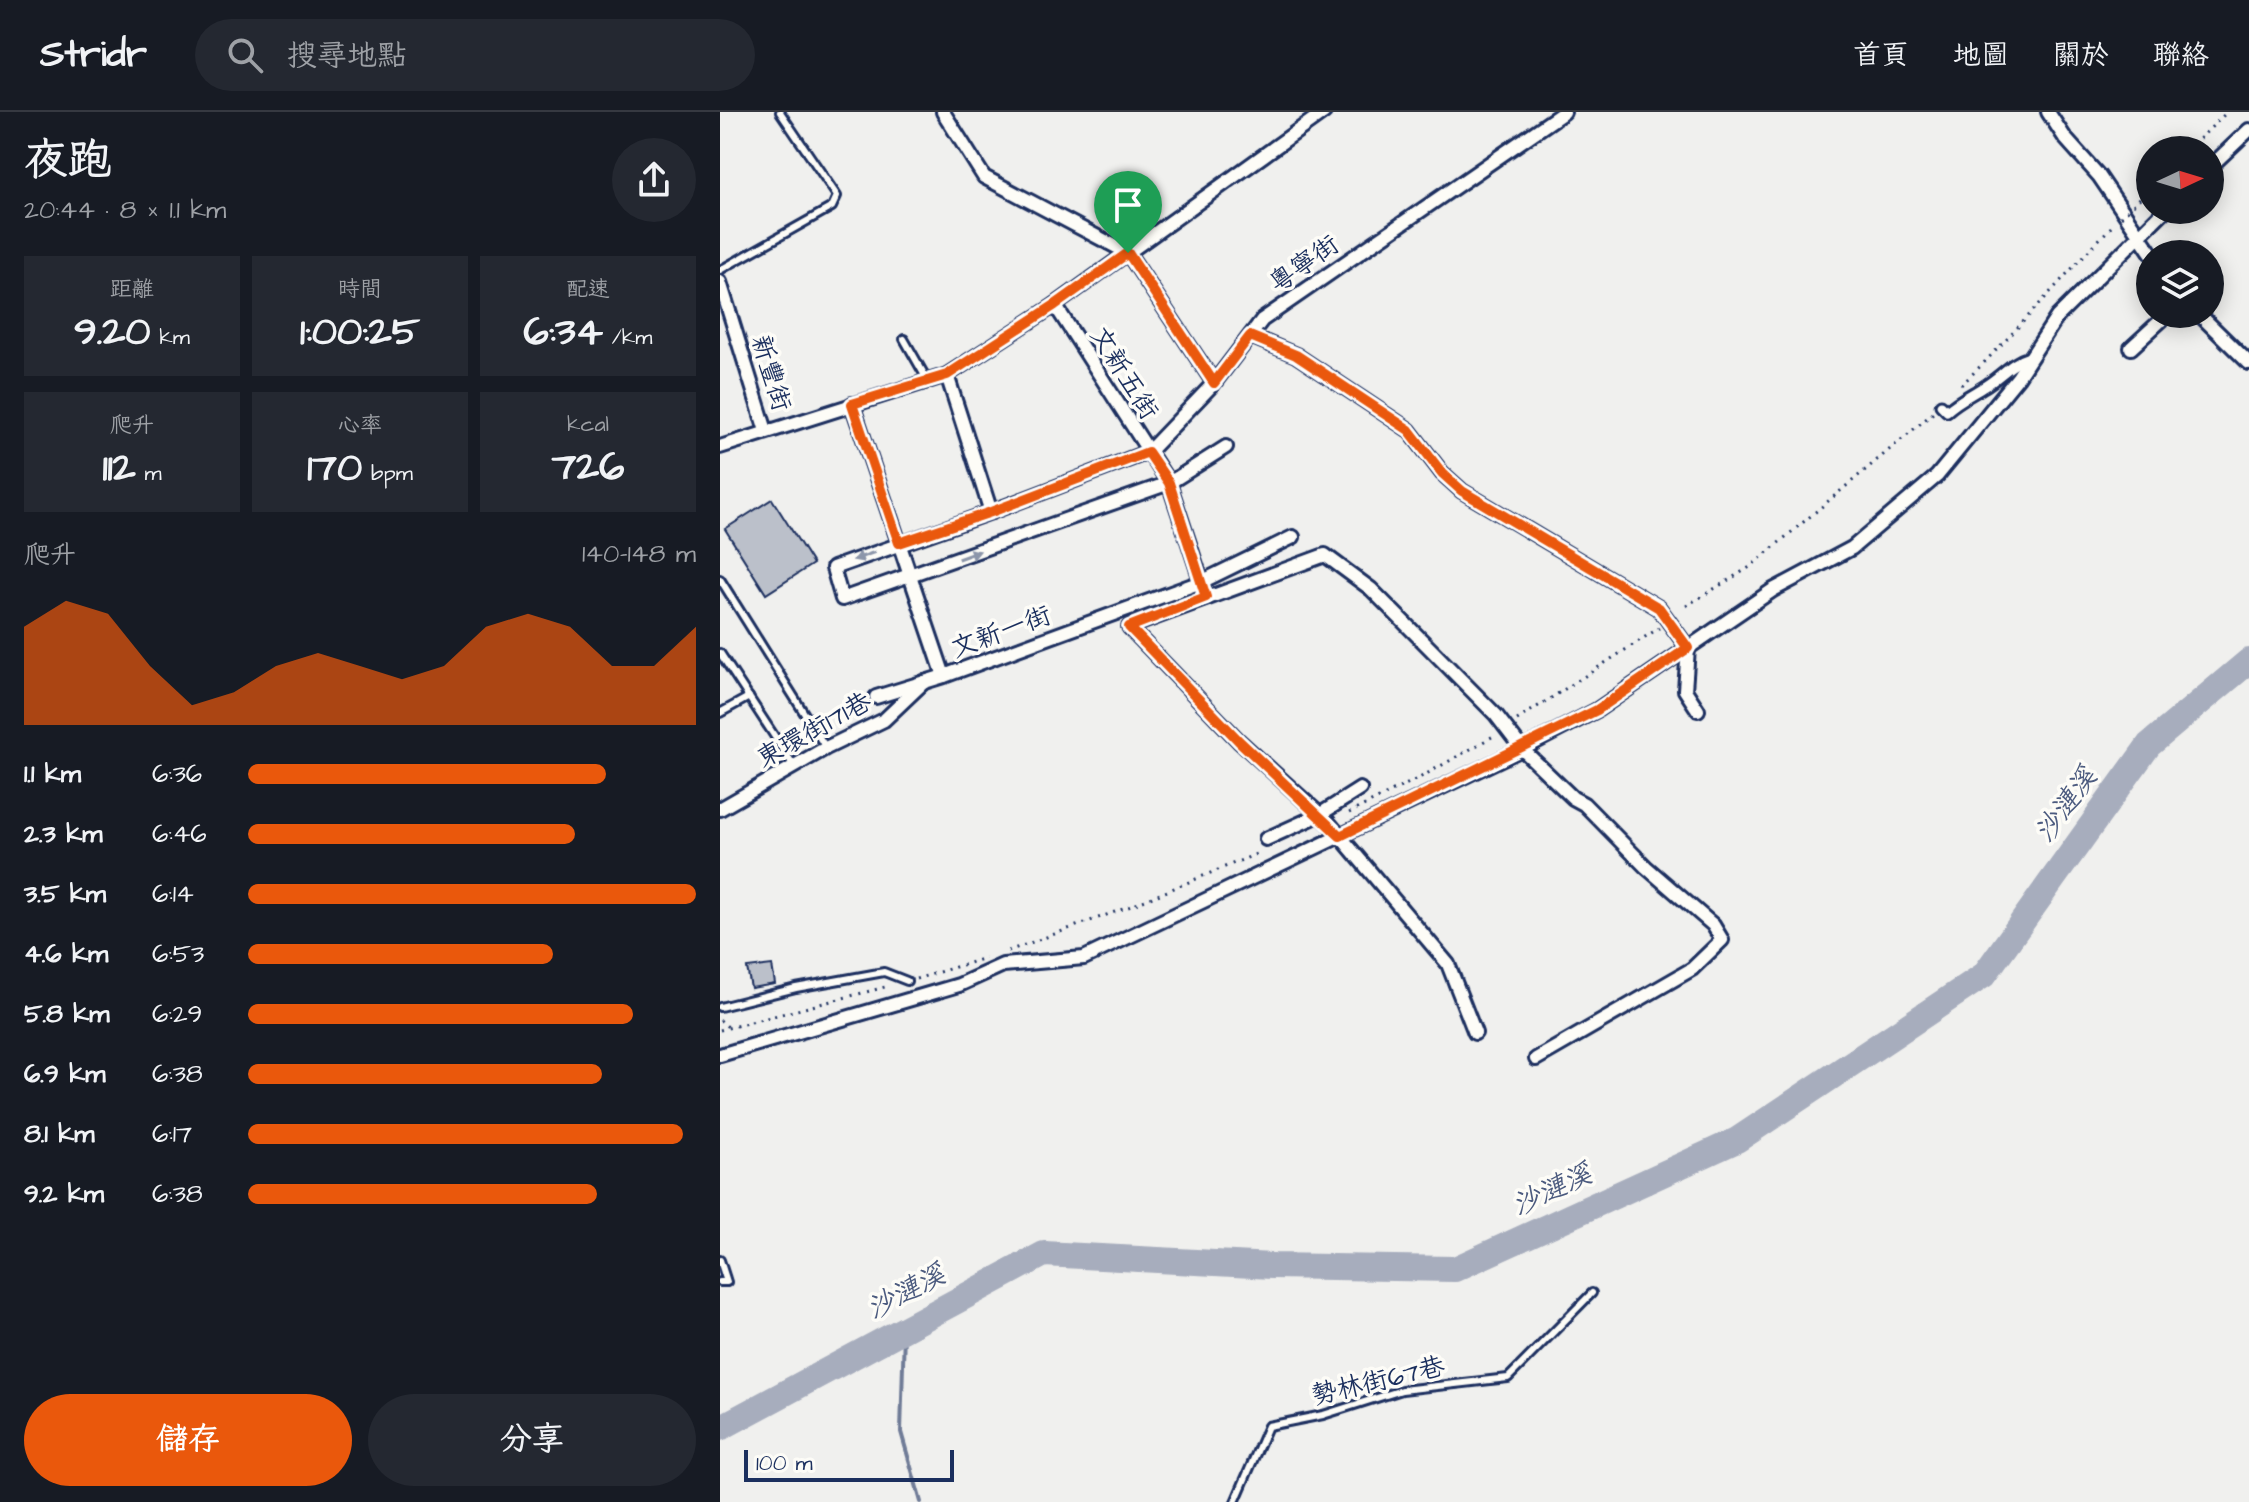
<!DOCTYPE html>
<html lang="zh-TW">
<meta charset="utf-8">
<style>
body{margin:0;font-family:"Architects Daughter","LXGW WenKai TC",sans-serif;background:#242831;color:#f1f3f6;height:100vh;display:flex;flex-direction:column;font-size:30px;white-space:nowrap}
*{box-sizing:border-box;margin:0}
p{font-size:26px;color:#9ea1a6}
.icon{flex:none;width:44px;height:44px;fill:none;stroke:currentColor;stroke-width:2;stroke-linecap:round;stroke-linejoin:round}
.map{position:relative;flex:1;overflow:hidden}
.sheet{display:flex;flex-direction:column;background:#171b24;width:720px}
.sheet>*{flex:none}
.needle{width:52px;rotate:86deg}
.tools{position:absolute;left:1416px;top:24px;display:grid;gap:16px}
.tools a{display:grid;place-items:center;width:88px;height:88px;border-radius:50%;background:#171b24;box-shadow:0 4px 20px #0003;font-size:40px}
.scale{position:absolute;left:24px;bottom:20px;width:210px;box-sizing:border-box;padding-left:8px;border:4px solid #1b2f5e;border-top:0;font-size:22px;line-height:28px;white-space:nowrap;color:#1b2f5e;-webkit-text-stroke:6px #fdfcf7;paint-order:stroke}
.pin{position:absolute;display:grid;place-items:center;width:68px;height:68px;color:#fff;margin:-82px -34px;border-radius:50% 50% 50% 0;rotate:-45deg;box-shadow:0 0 8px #0007}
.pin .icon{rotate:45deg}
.round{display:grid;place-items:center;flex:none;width:84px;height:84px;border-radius:42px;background:#242831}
.summary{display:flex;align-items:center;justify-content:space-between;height:136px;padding:0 24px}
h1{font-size:44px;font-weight:700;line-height:60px}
.stats{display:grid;grid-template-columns:repeat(3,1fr);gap:12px;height:136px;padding:8px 24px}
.stats div{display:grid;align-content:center;border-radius:0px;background:#242831;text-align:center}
.stats b{font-size:40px;font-weight:700}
.stats small{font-size:22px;font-weight:400}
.stats p{font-size:22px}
.chart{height:224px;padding:16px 24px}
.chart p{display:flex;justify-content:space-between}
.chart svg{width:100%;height:144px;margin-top:8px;fill:#ea580c;opacity:.7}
.primary-button{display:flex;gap:16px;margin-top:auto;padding:16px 24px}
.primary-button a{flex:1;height:92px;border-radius:48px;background:#ea580c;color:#fff;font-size:32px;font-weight:700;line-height:92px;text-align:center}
.primary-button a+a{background:#242831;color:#f1f3f6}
ul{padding:0 24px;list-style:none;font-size:26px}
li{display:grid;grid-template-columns:128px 96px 1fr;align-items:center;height:60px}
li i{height:20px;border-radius:10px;background:#ea580c}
header{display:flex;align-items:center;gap:48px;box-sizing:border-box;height:112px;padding:0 40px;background:#171b24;border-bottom:2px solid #363941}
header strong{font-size:38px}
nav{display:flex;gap:44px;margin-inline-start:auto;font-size:28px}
.search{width:560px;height:72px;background:#242831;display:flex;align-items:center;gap:20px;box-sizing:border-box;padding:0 28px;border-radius:44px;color:#9ea1a6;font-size:30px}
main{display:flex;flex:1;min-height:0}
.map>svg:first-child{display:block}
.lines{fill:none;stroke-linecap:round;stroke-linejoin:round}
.stream{stroke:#6f7b97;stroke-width:4}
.river{stroke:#a7adbd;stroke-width:26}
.building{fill:#bbc0ca;stroke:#1b2f5e;stroke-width:2}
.service-casing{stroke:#1b2f5e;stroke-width:12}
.pedestrian-casing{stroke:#1b2f5e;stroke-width:15}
.minor-casing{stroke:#1b2f5e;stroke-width:18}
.path{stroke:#1b2f5e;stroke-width:3;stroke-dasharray:2 6;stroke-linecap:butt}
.service{stroke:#fdfcf7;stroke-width:6}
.pedestrian{stroke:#fdfcf7;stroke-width:9}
.minor{stroke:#fdfcf7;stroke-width:12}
.path-bridge{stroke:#1b2f5e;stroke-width:3;stroke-dasharray:2 6;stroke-linecap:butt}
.oneway{fill:#8c96aa}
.route-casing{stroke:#fff;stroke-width:16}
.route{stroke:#ea580c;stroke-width:10}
.labels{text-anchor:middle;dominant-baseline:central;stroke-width:7;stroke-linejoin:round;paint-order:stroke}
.street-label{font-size:26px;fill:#1b2f5e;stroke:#fdfcf7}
.water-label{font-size:28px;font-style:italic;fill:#4c5b7f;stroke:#fdfcf7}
</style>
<header>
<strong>Stridr</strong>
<div class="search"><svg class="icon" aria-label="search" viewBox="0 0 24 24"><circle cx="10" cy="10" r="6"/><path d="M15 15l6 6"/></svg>搜尋地點</div>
<nav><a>首頁</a><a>地圖</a><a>關於</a><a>聯絡</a></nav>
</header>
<main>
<section class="sheet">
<div class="summary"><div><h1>夜跑</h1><p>20:44 · 8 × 1.1 km</p></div><a class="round"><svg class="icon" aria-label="share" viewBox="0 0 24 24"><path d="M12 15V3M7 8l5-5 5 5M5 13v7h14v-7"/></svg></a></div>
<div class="stats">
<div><p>距離</p><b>9.20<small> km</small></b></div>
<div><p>時間</p><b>1:00:25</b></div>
<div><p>配速</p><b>6:34<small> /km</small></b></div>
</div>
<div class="stats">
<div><p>爬升</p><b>112<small> m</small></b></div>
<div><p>心率</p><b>170<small> bpm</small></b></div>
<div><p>kcal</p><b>726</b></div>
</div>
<div class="chart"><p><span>爬升</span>140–148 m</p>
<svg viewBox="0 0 160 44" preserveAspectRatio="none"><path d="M0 44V14L10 6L20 10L30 26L40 38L50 34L60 26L70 22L80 26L90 30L100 26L110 14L120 10L130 14L140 26L150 26L160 14V44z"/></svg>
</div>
<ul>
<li><b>1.1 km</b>6:36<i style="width:80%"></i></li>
<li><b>2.3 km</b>6:46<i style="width:73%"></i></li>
<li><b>3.5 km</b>6:14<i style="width:100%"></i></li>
<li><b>4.6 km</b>6:53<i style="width:68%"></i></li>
<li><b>5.8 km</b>6:29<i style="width:86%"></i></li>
<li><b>6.9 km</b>6:38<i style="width:79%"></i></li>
<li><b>8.1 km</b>6:17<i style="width:97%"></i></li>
<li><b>9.2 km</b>6:38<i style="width:78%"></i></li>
</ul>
<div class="primary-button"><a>儲存</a><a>分享</a></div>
</section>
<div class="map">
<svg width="1529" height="1390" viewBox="0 0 1529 1390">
<rect width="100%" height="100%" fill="#f0f0ee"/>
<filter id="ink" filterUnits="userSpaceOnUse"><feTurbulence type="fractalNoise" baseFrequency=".0125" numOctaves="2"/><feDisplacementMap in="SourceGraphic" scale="16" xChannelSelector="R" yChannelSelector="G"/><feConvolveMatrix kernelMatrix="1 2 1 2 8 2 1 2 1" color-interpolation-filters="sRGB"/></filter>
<g filter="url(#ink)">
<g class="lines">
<path class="stream" d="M184,1219L181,1320L201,1390"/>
<path class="river" d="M0,1316L324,1142L552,1154L735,1157L1017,1028L1264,863L1429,633L1529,549"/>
</g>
<g class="building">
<path d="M52,387L93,452L46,482L5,417Z"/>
<path d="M52,853L55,872L31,876L27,856Z"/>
</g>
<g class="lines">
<defs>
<g id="service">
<path d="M0,158L112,95L117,84L60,0"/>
<path d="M184,227L208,269"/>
<path d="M0,467L106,636"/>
<path d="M0,541L74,654"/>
<path d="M0,601L29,585"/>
<path d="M0,895L76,876L164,860L187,869"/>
<path d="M0,1148L7,1170H0"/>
<path d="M515,1390L548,1314L603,1303L682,1278L788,1266L872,1181"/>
</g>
<path id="pedestrian" d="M1221,293L1227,299C1239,288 1251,283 1265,274C1280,265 1292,250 1309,245"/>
<g id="minor">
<path d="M223,0L264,65L408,141L494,271L542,208L844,0"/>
<path d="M1328,0L1345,26L1379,64L1432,142"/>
<path d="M1490,55L1529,18"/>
<path d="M0,170L46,319"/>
<path d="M335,193L449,371L483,474"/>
<path d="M1479,202L1529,251"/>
<path d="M530,224L576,243L689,318L722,361L742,379L939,496L968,536L965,578L978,598"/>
<path d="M1411,236L1448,202"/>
<path d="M227,263L271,400"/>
<path d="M494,271L428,340L271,400L113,456L122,487L449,371L506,335"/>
<path d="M132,292L224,564L481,470L573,425"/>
<path d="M0,335L227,263L335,193L604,0"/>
<path d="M156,585L224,564"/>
<path d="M0,697L106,636L164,608L204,570"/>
<path d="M546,727L599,703L640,677"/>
<path d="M755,921L728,852L609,711L519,629L409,515L605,443L651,477L776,603L802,637L853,686L864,692L926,755L993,813L1002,828L972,857L816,947"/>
<path d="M0,943L239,873L283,853L364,846L802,637L877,598L1053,478L1132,436L1217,364L1298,265L1337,205L1445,98"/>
</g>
</defs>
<use href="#service" class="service-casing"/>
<use href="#pedestrian" class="pedestrian-casing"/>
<use href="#minor" class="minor-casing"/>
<g class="path">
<path d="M1468,38L1507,0"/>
<path d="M1413,93L1430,76"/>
<path d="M1241,273C1295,222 1343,164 1395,111"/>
<path d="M966,494L1030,455L1213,301"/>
<path d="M797,608L939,516"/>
<path d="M629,701L701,665L777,622"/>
<path d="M288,839L411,794L541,740"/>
<path d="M196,867L265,846"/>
<path d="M0,908L9,916"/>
<path d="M0,918L169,874"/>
</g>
<use href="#service" class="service"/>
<use href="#pedestrian" class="pedestrian"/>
<use href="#minor" class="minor"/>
<path class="path-bridge" d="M1401,105L1408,98"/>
</g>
<defs><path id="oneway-solid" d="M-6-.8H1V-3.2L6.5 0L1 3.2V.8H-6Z" transform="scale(2)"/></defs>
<g class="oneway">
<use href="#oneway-solid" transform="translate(249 443) rotate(-20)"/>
<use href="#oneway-solid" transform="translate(144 444) rotate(160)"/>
</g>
</g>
<g class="lines" filter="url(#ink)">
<defs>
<path id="route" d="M408,141L494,271L530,224L576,243L689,318L722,361L742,379L939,496L968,536L877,598L620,724L519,629L409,515L486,485L449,371L428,340L271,400L179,431L132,292L227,263L335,193Z"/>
</defs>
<use href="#route" class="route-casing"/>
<use href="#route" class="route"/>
</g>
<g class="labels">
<g class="street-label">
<text transform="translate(584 152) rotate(-35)">粵寧街</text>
<text transform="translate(51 261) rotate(73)">新豐街</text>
<text transform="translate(404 261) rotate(58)">文新五街</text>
<text transform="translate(281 520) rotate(-20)">文新一街</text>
<text transform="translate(94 618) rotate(-29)">東環街171巷</text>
<text transform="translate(658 1269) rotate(-13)">勢林街67巷</text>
</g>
<g class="water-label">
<text transform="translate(1346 693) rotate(-54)">沙漣溪</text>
<text transform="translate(832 1078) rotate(-25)">沙漣溪</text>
<text transform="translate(186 1180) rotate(-28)">沙漣溪</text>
</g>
</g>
</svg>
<div class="tools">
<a><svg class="needle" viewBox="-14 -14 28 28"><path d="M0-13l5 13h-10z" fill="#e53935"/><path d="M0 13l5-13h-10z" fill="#9ea1a6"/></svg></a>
<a><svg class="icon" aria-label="layers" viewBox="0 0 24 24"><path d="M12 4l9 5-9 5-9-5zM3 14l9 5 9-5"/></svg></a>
</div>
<div class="scale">100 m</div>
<div class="pin" style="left:408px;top:141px;background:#1e9e55"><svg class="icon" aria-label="arrive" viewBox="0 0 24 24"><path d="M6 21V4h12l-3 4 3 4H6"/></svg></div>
</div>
</main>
